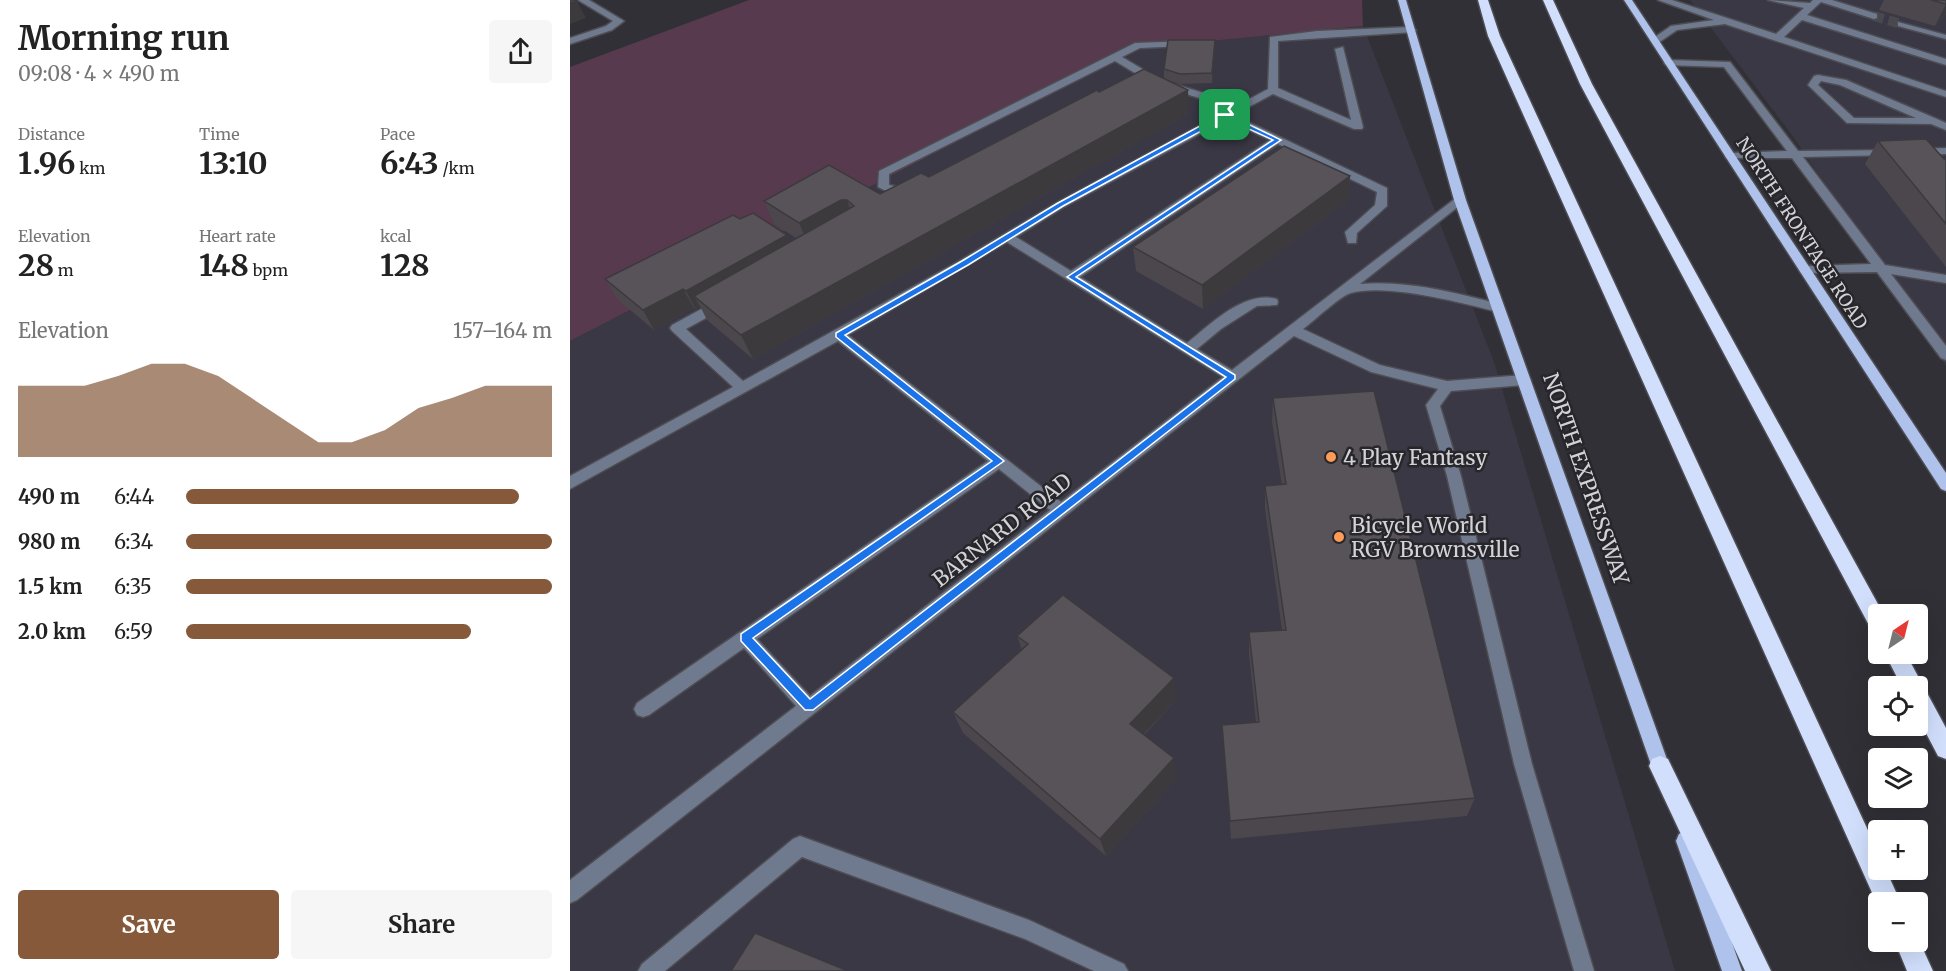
<!DOCTYPE html>
<meta charset="utf-8">
<style>
body{margin:0;font-family:Merriweather,serif;background:#f6f6f6;color:#222;height:100vh;display:flex;flex-direction:column;font-size:22px;white-space:nowrap}
*{box-sizing:border-box;margin:0}
p{font-size:20px;color:#767676}
.icon{flex:none;width:33px;height:33px;fill:none;stroke:currentColor;stroke-width:2;stroke-linecap:round;stroke-linejoin:round}
.map{position:relative;flex:1;overflow:hidden}
.side{display:flex;flex-direction:column;background:#fff;width:570px}
.side>*{flex:none}
.needle{width:39px;rotate:35deg}
.tools{position:absolute;left:1298px;top:604px;display:grid;gap:12px}
.tools a{display:grid;place-items:center;width:60px;height:60px;border-radius:6px;background:#fff;box-shadow:0 6px 24px #0002;font-size:30px}
.pin{position:absolute;display:grid;place-items:center;width:51px;height:51px;color:#fff;margin:-26px;border-radius:12px;box-shadow:0 3px 9px #0006}
.round{display:grid;place-items:center;flex:none;width:63px;height:63px;border-radius:6px;background:#f6f6f6}
.head{display:flex;align-items:center;justify-content:space-between;height:102px;padding:0 18px}
h1{font-size:33px;font-weight:700;line-height:45px}
.stats{display:grid;grid-template-columns:repeat(3,1fr);gap:9px;height:102px;padding:6px 18px}
.stats div{display:grid;align-content:center}
.stats b{font-size:30px;font-weight:700}
.stats small{font-size:16px;font-weight:400}
.stats p{font-size:16px}
.chart{height:168px;padding:12px 18px}
.chart p{display:flex;justify-content:space-between}
.chart svg{width:100%;height:108px;margin-top:6px;fill:#85593a;opacity:.7}
.primary-button{display:flex;gap:12px;margin-top:auto;padding:12px 18px}
.primary-button a{flex:1;height:69px;border-radius:6px;background:#85593a;color:#fff;font-size:24px;font-weight:700;line-height:69px;text-align:center}
.primary-button a+a{background:#f6f6f6;color:#222}
ul{padding:0 18px;list-style:none;font-size:20px}
li{display:grid;grid-template-columns:96px 72px 1fr;align-items:center;height:45px}
li i{height:15px;border-radius:8px;background:#85593a}
main{display:flex;flex:1;min-height:0}
.map>svg:first-child{display:block}
.built{fill:#3a3844}
.green{fill:#573a4d}
.lines{fill:none;stroke-linecap:round;stroke-linejoin:round}
.minor-tunnel{stroke:#48484e;stroke-width:10;stroke-dasharray:10 5;stroke-linecap:butt}
.minor-casing{stroke:#4d4d53;stroke-width:3}
.major-casing{stroke:#4d4d53;stroke-width:3}
.highway-casing{stroke:#4d4d53;stroke-width:3}
.minor{fill:#707a8e;fill-rule:evenodd}
.major{fill:#afc2eb;fill-rule:evenodd}
.highway{fill:#d1dffd;fill-rule:evenodd}
.wall{fill:#4b474d}
.shaded-wall{fill:#3d3a3e}
.building{fill:#575359;stroke:#3d3a3e;stroke-width:1.5}
.route{fill:#1a73e8;stroke:#fff;stroke-width:1.5;fill-rule:evenodd}
.poi-dot{fill:#fe9c57;stroke:#27262b;stroke-width:2}
.labels{text-anchor:middle;dominant-baseline:central;stroke-width:5;stroke-linejoin:round;paint-order:stroke}
.far-street-label{font-size:18px;fill:#d3d3d7;stroke:#27262b}
.poi-label{font-size:21px;fill:#d3d3d7;stroke:#27262b;text-anchor:start}
.street-label{font-size:21px;fill:#d3d3d7;stroke:#27262b}
</style>
<main>
<section class="side">
<div class="head"><div><h1>Morning run</h1><p>09:08 · 4 × 490 m</p></div><a class="round"><svg class="icon" aria-label="share" viewBox="0 0 24 24"><path d="M12 15V3M7 8l5-5 5 5M5 13v7h14v-7"/></svg></a></div>
<div class="stats">
<div><p>Distance</p><b>1.96<small> km</small></b></div>
<div><p>Time</p><b>13:10</b></div>
<div><p>Pace</p><b>6:43<small> /km</small></b></div>
</div>
<div class="stats">
<div><p>Elevation</p><b>28<small> m</small></b></div>
<div><p>Heart rate</p><b>148<small> bpm</small></b></div>
<div><p>kcal</p><b>128</b></div>
</div>
<div class="chart"><p><span>Elevation</span>157–164 m</p>
<svg viewBox="0 0 160 44" preserveAspectRatio="none"><path d="M0 44V15L10 15L20 15L30 11L40 6L50 6L60 11L70 20L80 29L90 38L100 38L110 33L120 24L130 20L140 15L150 15L160 15V44z"/></svg>
</div>
<ul>
<li><b>490 m</b>6:44<i style="width:91%"></i></li>
<li><b>980 m</b>6:34<i style="width:100%"></i></li>
<li><b>1.5 km</b>6:35<i style="width:100%"></i></li>
<li><b>2.0 km</b>6:59<i style="width:78%"></i></li>
</ul>
<div class="primary-button"><a>Save</a><a>Share</a></div>
</section>
<div class="map">
<svg width="1376" height="971" viewBox="0 0 1376 971">
<rect width="100%" height="100%" fill="#303036"/>
<g class="built">
<path d="M1120,0H1376V366L1225,139Z"/>
<path d="M793,26L924,362L1105,971H0V341L569,48Z"/>
</g>
<path class="green" d="M179,0H792L793,26L569,48L0,341V67Z"/>
<g class="lines">
<path class="minor-tunnel" d="M1304,16L1331,24"/>
<defs>
<g id="minor">
<path d="M8,0H19L54,21L42,30L0,44V38L36,26L43,21Z"/>
<path d="M1088,0H1102L1206,34L1234,8L1198,0L1240,3L1243,0H1262L1307,14V18L1304,19L1251,2L1237,15L1376,59V65L1232,20L1214,37L1376,91V97L1155,24L1107,30L1088,43H1082V39L1101,26L1144,20Z"/>
<path d="M1328,22L1376,35V39L1328,26Z"/>
<path d="M841,27L846,30L844,32L708,41V88L781,120L765,49L773,47L793,127L792,129H784L703,94L664,115L817,188V206L787,233L786,243H778L775,232L805,205L807,192L708,144L510,277L617,343C641,324 674,290 707,299L708,302L707,305L687,306L651,329L627,349L662,370L886,198H894V202L790,284C838,280 887,293 933,305L934,308L933,311L928,312C892,303 817,283 781,293C771,295 743,322 733,329L810,365L877,381L954,375L961,380L954,385L881,391L870,406L891,476L962,764L1024,971H1004L944,764L877,476L856,405L868,389L801,372L724,336L7,900L0,903V880L226,706L174,648L79,715L73,717L67,715L64,709L67,703L418,461L268,341L0,489V476L163,387L102,331L100,328L102,325L146,301H156L157,304L156,307L116,329L173,381L391,260L486,203L662,108L583,84L545,61L319,174V185L345,190V194L314,190L308,187L309,171L565,43L619,41L621,43L616,46L570,48L552,57L591,80L670,104L698,89L700,37L747,31ZM656,120L700,140L501,271L446,237L494,207ZM437,242L653,377L491,502L278,335ZM429,469L480,510L240,696L187,639Z"/>
<path d="M1099,60L1160,62L1228,151L1326,150V154L1322,155L1233,157L1315,265L1376,275V283L1321,274L1376,346V360L1371,358L1307,272L1231,273L1229,270L1231,267L1235,266L1301,264L1222,158H1156L1155,156L1160,153L1217,151L1154,67L1096,65L1094,63Z"/>
<path d="M1248,75L1276,80L1367,119L1376,123V130L1361,124L1277,123L1238,85L1244,76ZM1251,81L1270,85L1346,118H1284L1248,85Z"/>
<path d="M1376,148V154L1346,155L1341,152L1346,149Z"/>
<path d="M230,836L459,920L554,964L558,971H524L455,939L232,857L95,971H68L72,964L223,839Z"/>
</g>
<g id="major">
<path d="M828,0H836L896,200L1103,776L1101,782L1094,785L1087,782L1085,776L884,200Z"/>
<path d="M1054,0H1062L1376,473V491L1371,489Z"/>
<path d="M1116,831L1123,834L1126,841L1172,971H1152L1106,841L1109,834Z"/>
</g>
<g id="highway">
<path d="M908,0H918L930,36L1308,852V870H1316L1331,903H1308V906L918,36Z"/>
<path d="M973,0H983L1022,84L1314,615H1308V632L1301,629L1010,84Z"/>
<path d="M1315,654H1336L1376,728V759L1368,756L1347,716V687H1332Z"/>
<path d="M1090,756L1098,759L1201,971H1175L1079,766L1082,759Z"/>
<path d="M1347,936L1363,971H1337L1325,942H1347Z"/>
</g>
</defs>
<use href="#minor" class="minor-casing"/>
<use href="#major" class="major-casing"/>
<use href="#highway" class="highway-casing"/>
<use href="#minor" class="minor"/>
<use href="#major" class="major"/>
<use href="#highway" class="highway"/>
</g>
<g class="wall">
<path d="M1314,0H1376V14L1365,26L1309,10Z"/>
<path d="M645,40V50L642,83L611,84L594,79V69Z"/>
<path d="M529,92L619,113L183,359L137,320L131,308L126,310L124,308L84,330L47,299L35,279L170,219L217,235L220,242L226,238L204,224L194,201L310,194L359,177Z"/>
<path d="M1308,141L1376,159V267L1295,164Z"/>
<path d="M780,176L778,200L633,309L566,271L563,247Z"/>
<path d="M703,398L905,798L897,816L661,839L652,725L686,722L679,654V632L712,630L695,509V486L712,485L702,422Z"/>
<path d="M447,636L607,699L574,735L607,778L536,856L393,733L383,712L452,650Z"/>
</g>
<g class="shaded-wall">
<path d="M7,1L16,18L0,24V3Z"/>
<path d="M1376,4V14L1365,26Z"/>
<path d="M645,40V50L642,83V73Z"/>
<path d="M618,90L619,113L183,359L171,335Z"/>
<path d="M780,176L778,200L633,309L632,285Z"/>
<path d="M271,200H277L285,223L239,246L229,223Z"/>
<path d="M217,235L226,254L124,296L131,308L126,310L116,291Z"/>
<path d="M113,289L124,308L84,330L73,310Z"/>
<path d="M604,678L607,699L564,744L560,724Z"/>
<path d="M604,758L607,778L536,856L530,839Z"/>
</g>
<g class="building">
<path d="M0,0H6L7,1L0,3Z"/>
<path d="M1361,0H1376V4Z"/>
<path d="M598,40H645L642,73L610,74L594,69Z"/>
<path d="M574,69L618,90L171,335L124,296L284,206L277,200H271L229,223L194,201L259,165L310,194L351,173L359,177L527,90L529,92Z"/>
<path d="M1356,139L1374,159H1376V224L1308,141Z"/>
<path d="M714,146L780,176L632,285L563,247Z"/>
<path d="M183,213L217,235L116,291L113,289L73,310L35,279L163,215L170,219Z"/>
<path d="M804,391L905,798L660,821L652,725L689,722L679,632L716,630L695,486L716,484L703,398Z"/>
<path d="M493,595L604,678L560,724L604,758L530,839L383,712L458,644L447,636Z"/>
<path d="M185,933L278,971H161Z"/>
</g>
<path class="route" d="M652,114H657L711,140L506,277L665,375V379L243,710H235L171,641V634L422,461L266,337V333L392,261L488,203ZM655,118L703,140L497,277L656,377L240,699L183,638L434,461L275,335L398,265L493,206Z"/>
<g class="poi-dot">
<circle cx="761" cy="457" r="6"/>
<circle cx="769" cy="537" r="6"/>
</g>
<g class="labels">
<g class="far-street-label">
<text transform="translate(1232 233) rotate(57)">NORTH FRONTAGE ROAD</text>
</g>
<g class="poi-label">
<text x="773" y="457">4 Play Fantasy</text>
<text x="781" y="525">Bicycle World<tspan x="781" dy="24">RGV Brownsville</tspan></text>
</g>
<g class="street-label">
<text transform="translate(1016 479) rotate(71)">NORTH EXPRESSWAY</text>
<text transform="translate(432 530) rotate(-38)">BARNARD ROAD</text>
</g>
</g>
</svg>
<div class="tools">
<a><svg class="needle" viewBox="-14 -14 28 28"><path d="M0-13l5 13h-10z" fill="#e53935"/><path d="M0 13l5-13h-10z" fill="#767676"/></svg></a>
<a><svg class="icon" aria-label="locate" viewBox="0 0 24 24"><circle cx="12" cy="12" r="6"/><path d="M12 2v4M12 18v4M2 12h4M18 12h4"/></svg></a>
<a><svg class="icon" aria-label="layers" viewBox="0 0 24 24"><path d="M12 4l9 5-9 5-9-5zM3 14l9 5 9-5"/></svg></a>
<a>+</a>
<a>−</a>
</div>
<div class="pin" style="left:655px;top:115px;background:#1e9e55"><svg class="icon" aria-label="arrive" viewBox="0 0 24 24"><path d="M6 21V4h12l-3 4 3 4H6"/></svg></div>
</div>
</main>
